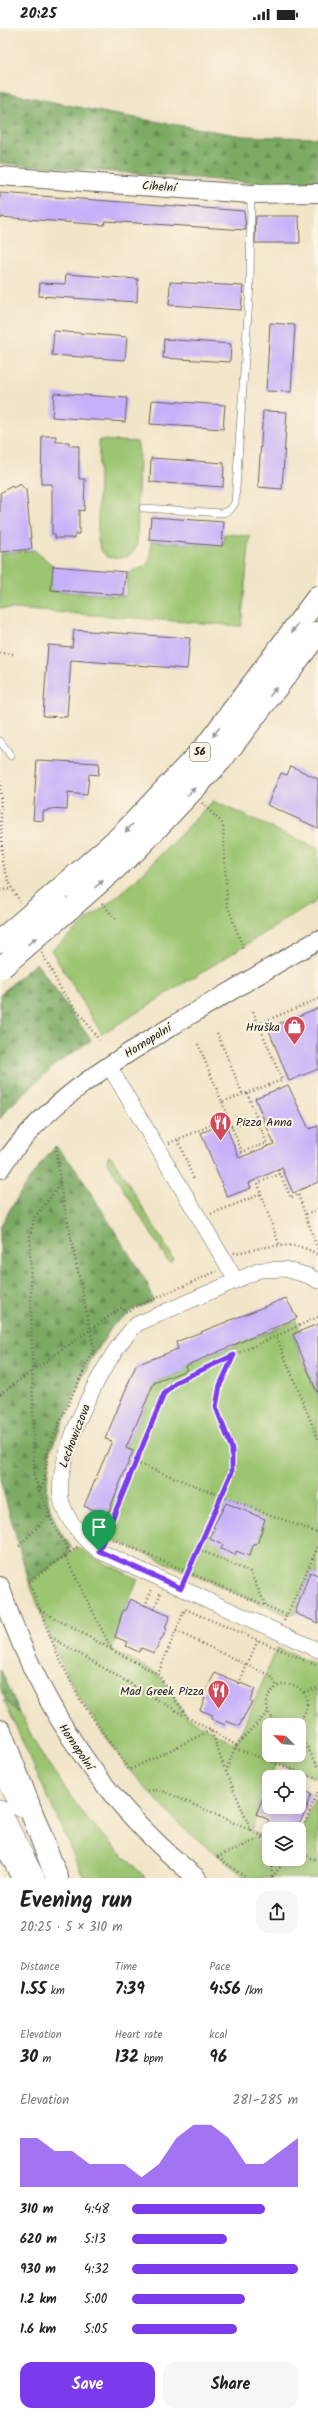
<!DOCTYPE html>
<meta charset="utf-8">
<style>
body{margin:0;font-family:Kalam,sans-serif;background:#f6f6f6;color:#222;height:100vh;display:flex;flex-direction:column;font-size:15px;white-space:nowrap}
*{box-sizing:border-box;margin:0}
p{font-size:13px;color:#767676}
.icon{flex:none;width:22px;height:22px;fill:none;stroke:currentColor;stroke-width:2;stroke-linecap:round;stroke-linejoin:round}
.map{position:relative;height:1850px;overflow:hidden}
.details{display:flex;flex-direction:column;background:#fff;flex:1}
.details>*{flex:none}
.needle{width:26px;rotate:294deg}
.buttons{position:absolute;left:262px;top:1690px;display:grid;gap:8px}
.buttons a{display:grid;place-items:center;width:44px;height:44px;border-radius:8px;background:#fff;box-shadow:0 2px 10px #0003;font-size:20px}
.pin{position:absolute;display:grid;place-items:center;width:34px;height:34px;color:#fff;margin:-41px -17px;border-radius:50% 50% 50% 0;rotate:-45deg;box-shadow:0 0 4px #0007}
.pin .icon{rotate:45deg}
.round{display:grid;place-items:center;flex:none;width:42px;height:42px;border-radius:12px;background:#f6f6f6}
.overview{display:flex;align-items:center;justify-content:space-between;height:68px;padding:0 20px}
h1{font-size:22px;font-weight:700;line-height:30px}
.metrics{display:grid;grid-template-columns:repeat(3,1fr);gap:6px;height:68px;padding:4px 20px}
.metrics div{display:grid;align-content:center}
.metrics b{font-size:17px;font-weight:700}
.metrics small{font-size:11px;font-weight:400}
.metrics p{font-size:11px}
.chart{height:112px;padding:8px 20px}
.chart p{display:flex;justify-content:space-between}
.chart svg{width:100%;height:72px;margin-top:4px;fill:#7c3aed;opacity:.7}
.primary-button{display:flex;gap:8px;margin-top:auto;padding:8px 20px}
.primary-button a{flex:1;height:46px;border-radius:12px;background:#7c3aed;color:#fff;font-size:16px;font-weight:700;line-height:46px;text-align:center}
.primary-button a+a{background:#f6f6f6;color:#222}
ul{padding:0 20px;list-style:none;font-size:13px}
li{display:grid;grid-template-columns:64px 48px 1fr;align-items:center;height:30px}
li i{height:10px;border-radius:5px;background:#7c3aed}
.status{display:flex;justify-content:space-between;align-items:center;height:28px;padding:0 20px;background:#fff;direction:ltr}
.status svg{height:11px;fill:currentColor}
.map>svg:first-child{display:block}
.grass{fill:#9bc571;stroke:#5c7046;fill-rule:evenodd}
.forest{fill:url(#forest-firs);stroke:#4c6340}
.building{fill:#c6b0f9}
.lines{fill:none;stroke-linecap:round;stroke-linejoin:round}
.service-casing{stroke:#676258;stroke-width:8}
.minor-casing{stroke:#676258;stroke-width:16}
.tertiary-casing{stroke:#676258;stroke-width:20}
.secondary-casing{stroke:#676258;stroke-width:22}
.trunk-casing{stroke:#676258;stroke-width:24}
.path{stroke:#676258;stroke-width:2.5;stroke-dasharray:1 3;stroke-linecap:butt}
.service{stroke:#fff;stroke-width:7}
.minor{stroke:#fff;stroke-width:15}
.tertiary{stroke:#fff;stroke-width:18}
.secondary{stroke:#fff;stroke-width:21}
.trunk{stroke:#fff;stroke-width:22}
.trunk-bridge-casing{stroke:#676258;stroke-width:24;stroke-linecap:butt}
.trunk-bridge{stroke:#fff;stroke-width:22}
.oneway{fill:#999}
.route-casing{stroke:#fff;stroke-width:8}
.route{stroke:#7c3aed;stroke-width:5}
.labels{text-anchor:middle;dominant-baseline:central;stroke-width:4;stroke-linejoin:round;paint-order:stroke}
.shield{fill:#fcf5e5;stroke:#5f5d58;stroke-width:1}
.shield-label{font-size:11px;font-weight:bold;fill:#1c1c1c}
.street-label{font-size:12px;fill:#1c1c1c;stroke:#fcf5e5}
.poi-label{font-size:12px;fill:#1c1c1c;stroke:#fcf5e5;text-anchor:end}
</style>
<div class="status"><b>20:25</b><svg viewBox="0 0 49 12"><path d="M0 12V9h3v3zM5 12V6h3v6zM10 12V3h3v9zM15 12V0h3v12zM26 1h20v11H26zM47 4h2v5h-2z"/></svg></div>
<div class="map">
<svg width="318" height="1850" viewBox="0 0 318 1850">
<defs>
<pattern id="forest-firs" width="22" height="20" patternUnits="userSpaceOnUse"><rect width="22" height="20" fill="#7caa63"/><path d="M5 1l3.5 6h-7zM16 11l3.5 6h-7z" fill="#658a51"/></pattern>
</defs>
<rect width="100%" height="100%" fill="#fcf5e5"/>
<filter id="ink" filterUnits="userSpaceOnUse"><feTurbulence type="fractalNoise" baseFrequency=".025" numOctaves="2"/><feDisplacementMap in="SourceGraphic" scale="8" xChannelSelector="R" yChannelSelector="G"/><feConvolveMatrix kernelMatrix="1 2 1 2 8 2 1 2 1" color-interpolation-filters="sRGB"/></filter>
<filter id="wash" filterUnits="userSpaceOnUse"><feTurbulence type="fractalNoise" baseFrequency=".012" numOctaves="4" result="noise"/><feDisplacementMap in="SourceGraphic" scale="16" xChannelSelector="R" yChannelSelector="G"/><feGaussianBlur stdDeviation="0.9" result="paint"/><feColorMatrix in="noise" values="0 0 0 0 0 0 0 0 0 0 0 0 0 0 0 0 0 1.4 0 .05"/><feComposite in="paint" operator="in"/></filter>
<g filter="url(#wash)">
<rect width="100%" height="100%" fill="#f1e5c8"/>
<g class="grass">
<path d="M99,412L137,414L139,424L137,518C129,531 123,530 108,529L102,524L98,512Z"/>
<path d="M224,506L250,508L241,598L0,580V525L34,522L56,540L54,563L126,568L128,545L146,538L151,529V513L224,518Z"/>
<path d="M213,773L318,821V872L102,1006L51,922L132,856Z"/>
<path d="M108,1128L112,1129L173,1230L171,1234L168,1233L107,1134Z"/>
<path d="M296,1292L301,1304L293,1307L318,1369V1547L310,1544L294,1585L287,1587L105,1508V1487L132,1423L126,1420L155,1356L186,1342V1338Z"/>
<path d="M78,1519L96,1531L138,1551L125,1583L123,1582L117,1596L120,1597L112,1622L158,1646L187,1689L236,1716L277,1620L318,1638V1751L276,1735L271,1749H269L267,1760L264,1759L259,1772L261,1774L251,1803L269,1811V1831H299V1810L314,1772L318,1773V1850H246L182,1799L129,1742L79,1670L57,1626L29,1554ZM269,1697H299V1727H269Z"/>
<path d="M4,1672L20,1685L40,1724L86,1790L146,1850H84Z"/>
</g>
<g class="forest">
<path d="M0,63L112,86L243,108L318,110V154L269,156L0,135Z"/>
<path d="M36,935L91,1012L56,1036L6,1082L0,1091V966Z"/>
<path d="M56,1118L76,1141L147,1255L153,1273L134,1281L113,1297L91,1332L51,1421L46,1463L51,1484L60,1503L71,1519L65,1528L29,1554L0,1452V1199C16,1169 34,1143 56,1118Z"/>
<path d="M0,1640L20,1685C0,1668 0,1668 0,1640Z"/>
</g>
<g id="blocks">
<g class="building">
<path d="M0,165L244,183L246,202L105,193L104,197L0,189Z"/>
<path d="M256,188H299L300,215H255Z"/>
<path d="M66,246L138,251L137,274L39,268L40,255L65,256Z"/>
<path d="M170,254L243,258L241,282L169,277Z"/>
<path d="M270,295L295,297L291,364L266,363Z"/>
<path d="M54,303L127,309L125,332L52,327Z"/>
<path d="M164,311L231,316L230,334L163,330Z"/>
<path d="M54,365L127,370L125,394L52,389Z"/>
<path d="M152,372L225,377L223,401L150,396Z"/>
<path d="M263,383L287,384L282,461L258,459Z"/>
<path d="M42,408H56V414H69V418H79V451H85L84,483L79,482V506H75V510H55V506H52V456H41Z"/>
<path d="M151,430L224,435L223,459L150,454Z"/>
<path d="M20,456L26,462L32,521L0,524V465L12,458L13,460Z"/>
<path d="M151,489L224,494L222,518L149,512Z"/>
<path d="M53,538L126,544L124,567L51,562Z"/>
<path d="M74,602L190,610L187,641L71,632L67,689L43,688L48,617L72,619Z"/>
<path d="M37,732L99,735L98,747L89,746L87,767L68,765L67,782L48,781V783H43V793L33,792Z"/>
<path d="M291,738L318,751V800L267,777L281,745L287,747Z"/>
<path d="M318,980V1041L289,1053L268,1000Z"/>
<path d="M288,1057L309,1101L318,1098V1154L293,1165L282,1140L249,1155L251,1160L227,1169L201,1105L225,1095L239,1130L274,1116L255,1070Z"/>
<path d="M286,1270L297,1290L185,1338L187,1342L154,1355L126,1420L133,1423L102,1500L91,1496L96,1483L84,1478L112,1413L105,1411L136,1337L178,1321L176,1314Z"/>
<path d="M318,1296V1367L293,1306Z"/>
<path d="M226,1475L265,1491L257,1517L254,1516L249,1528L236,1523L235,1527L221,1521L223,1517L210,1511L215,1500L213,1499Z"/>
<path d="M310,1544L318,1547V1595L295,1585Z"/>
<path d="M130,1571L170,1588L165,1600L167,1601L154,1625L141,1620L139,1624L126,1618L128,1614L115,1609L123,1582L125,1583Z"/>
<path d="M215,1645L255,1661L250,1673L252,1674L239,1698L226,1693L225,1697L211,1691L213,1687L200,1682L205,1670L202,1669Z"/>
<path d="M269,1756V1779H299V1761L311,1766L306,1779H308L296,1801L282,1798L278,1801L267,1796L269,1792L256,1786Z"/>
</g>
</g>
</g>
<g filter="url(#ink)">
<use href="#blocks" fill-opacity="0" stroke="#676258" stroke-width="1"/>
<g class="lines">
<defs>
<g id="service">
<path d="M143,480L223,485L230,482L235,475L250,257L251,166"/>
<path d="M0,713L11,728"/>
</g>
<g id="minor">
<path d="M109,1038L236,1252"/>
<path d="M318,1253L309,1248L285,1241L260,1242L137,1296C106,1324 50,1435 62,1475C68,1495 84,1510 99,1523L318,1622"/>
</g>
<g id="tertiary">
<path d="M0,148L251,166L318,165"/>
<path d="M0,1141C45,1072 118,1031 187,989C231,963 274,937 318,912"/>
<path d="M0,1558C37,1674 102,1773 197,1850"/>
</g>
<g id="secondary">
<path d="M0,1738L20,1778"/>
<path d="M0,1783L34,1850"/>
</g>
<g id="trunk">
<path d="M60,861L123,806L207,717L318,569"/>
<path d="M69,881L136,822L221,732L318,605"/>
<path d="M0,1703L57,1850"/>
<path d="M0,1804L23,1850"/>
</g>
</defs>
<use href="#service" class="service-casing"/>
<use href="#minor" class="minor-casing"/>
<use href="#tertiary" class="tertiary-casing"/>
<use href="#secondary" class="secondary-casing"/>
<use href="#trunk" class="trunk-casing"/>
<g class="path">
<path d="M0,625L14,626"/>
<path d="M0,753L2,834L12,861L20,873"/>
<path d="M202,775L223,796L227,876L244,923"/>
<path d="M0,862L12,861"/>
<path d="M102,875L116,892"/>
<path d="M42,925L61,961L99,1012"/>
<path d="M258,996L318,971"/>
<path d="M217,1005L243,1067"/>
<path d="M198,1016L222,1074L282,1052L253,983"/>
<path d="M247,1065L268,1118"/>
<path d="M222,1074L228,1090"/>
<path d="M231,1099L256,1090"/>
<path d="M178,1112L194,1152"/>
<path d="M169,1115L228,1090L242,1124L267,1115"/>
<path d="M278,1142L291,1170L298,1166L318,1222"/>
<path d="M60,1157L34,1190L30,1208L34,1449L54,1498L70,1525"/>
<path d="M261,1166L279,1216"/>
<path d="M211,1186L261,1166L258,1155L280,1146"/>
<path d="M306,1186L318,1181"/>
<path d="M234,1225C262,1221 292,1209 318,1227"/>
<path d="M318,1289L276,1308L318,1411"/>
<path d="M0,1366L122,1279L125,1284L217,1243"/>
<path d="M136,1435L318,1505"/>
<path d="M39,1464L44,1452L49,1418L94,1320L60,1157L56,1118"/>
<path d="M105,1508L287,1587"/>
<path d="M104,1511L165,1366L178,1353L276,1308"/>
<path d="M19,1518L49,1487"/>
<path d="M77,1519L65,1528L112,1622L158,1646"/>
<path d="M198,1521L250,1544L266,1578"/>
<path d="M65,1528L29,1554L57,1626L79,1670L129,1742L211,1702L225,1742"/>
<path d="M186,1549L231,1444L232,1421L216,1379L220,1357L234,1328"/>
<path d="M145,1578L152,1560"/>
<path d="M154,1581L161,1564"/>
<path d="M40,1582L111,1621"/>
<path d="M284,1593L318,1519"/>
<path d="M176,1603L247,1637L258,1612"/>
<path d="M51,1609L185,1688"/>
<path d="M311,1635L318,1638"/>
<circle cx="287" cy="1676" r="20"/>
<path d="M239,1656L247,1637L270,1647L277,1658"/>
<path d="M304,1664L318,1660"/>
<path d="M299,1706L318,1738"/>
<path d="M236,1717L268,1684"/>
<path d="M235,1720L318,1751"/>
<path d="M289,1749L292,1741"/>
<path d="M299,1751L302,1745"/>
<path d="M148,1763L155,1762L166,1764L269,1811"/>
<path d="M251,1803L226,1743L236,1717L187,1689L158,1646L185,1581L304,1632"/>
<path d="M299,1810L318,1763"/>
<path d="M299,1825L318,1833"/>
<path d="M217,1829L264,1809"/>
<path d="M218,1829L246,1850"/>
<path d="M271,1831L272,1848"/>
<path d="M272,1849L287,1831"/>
</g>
<use href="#service" class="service"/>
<use href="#minor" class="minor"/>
<use href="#tertiary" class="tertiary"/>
<use href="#secondary" class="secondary"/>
<use href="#trunk" class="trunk"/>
<defs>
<g id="trunk-bridge">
<path d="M0,913L60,861"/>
<path d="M2,939L69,881"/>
</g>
</defs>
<use href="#trunk-bridge" class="trunk-bridge-casing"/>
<use href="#trunk-bridge" class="trunk-bridge"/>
</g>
<defs><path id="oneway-solid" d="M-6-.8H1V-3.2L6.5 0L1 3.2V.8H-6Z"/></defs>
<g class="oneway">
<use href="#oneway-solid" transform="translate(295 600) rotate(127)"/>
<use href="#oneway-solid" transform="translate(273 664) rotate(-53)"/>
<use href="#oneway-solid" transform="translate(216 704) rotate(127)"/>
<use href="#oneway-solid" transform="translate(191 764) rotate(-46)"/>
<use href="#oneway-solid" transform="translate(129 800) rotate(133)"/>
<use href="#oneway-solid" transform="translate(99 856) rotate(-41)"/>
<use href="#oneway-solid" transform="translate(32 913) rotate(-41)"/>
</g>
</g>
<g class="lines" filter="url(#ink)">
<defs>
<path id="route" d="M234,1327L220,1357L216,1379L232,1421V1444L181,1560L99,1523L164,1366L178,1353Z"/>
</defs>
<use href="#route" class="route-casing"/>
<use href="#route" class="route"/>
</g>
<defs>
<symbol id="shop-pin" viewBox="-11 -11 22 30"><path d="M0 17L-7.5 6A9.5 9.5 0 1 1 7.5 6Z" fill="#d1495b" stroke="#fcf5e5"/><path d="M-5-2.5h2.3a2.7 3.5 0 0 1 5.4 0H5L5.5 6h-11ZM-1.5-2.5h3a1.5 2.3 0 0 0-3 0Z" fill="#fff"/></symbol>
<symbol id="restaurant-pin" viewBox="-11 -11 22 30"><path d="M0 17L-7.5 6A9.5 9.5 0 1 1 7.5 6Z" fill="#d1495b" stroke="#fcf5e5"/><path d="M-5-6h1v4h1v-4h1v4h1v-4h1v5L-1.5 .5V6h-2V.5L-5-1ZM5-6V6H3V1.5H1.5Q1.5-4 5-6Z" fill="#fff"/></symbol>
</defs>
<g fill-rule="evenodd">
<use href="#shop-pin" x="282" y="986" width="25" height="34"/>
<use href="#restaurant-pin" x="208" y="1082" width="25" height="34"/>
<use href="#restaurant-pin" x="206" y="1650" width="25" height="34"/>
</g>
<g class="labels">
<rect class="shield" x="190" y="715" width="20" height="18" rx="3"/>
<g class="shield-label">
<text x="200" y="724">56</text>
</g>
<g class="street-label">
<text transform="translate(159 159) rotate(4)">Cihelní</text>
<text transform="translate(148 1013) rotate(-32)">Hornopolní</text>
<text transform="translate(75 1408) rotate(-69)">Lechowiczova</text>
<text transform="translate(76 1719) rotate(56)">Hornopolní</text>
</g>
<g class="poi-label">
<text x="280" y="999">Hruška</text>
<text x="236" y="1094" text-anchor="start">Pizza Anna</text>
<text x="204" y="1663">Mad Greek Pizza</text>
</g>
</g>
</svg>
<div class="buttons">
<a><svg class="needle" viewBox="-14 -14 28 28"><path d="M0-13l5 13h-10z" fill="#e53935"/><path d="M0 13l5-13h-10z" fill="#767676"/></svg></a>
<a><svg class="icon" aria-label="locate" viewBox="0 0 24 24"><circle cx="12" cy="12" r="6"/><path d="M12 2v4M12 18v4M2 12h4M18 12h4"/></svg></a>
<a><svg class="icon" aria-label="layers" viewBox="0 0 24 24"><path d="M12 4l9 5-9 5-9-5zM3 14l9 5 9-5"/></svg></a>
</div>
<div class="pin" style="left:99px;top:1523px;background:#1e9e55"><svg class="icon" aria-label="arrive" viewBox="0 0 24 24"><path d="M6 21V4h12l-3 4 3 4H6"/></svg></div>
</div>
<section class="details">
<div class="overview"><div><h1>Evening run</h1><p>20:25 · 5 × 310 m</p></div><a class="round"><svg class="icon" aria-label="share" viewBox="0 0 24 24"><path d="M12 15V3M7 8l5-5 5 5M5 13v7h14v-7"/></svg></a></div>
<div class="metrics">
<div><p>Distance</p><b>1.55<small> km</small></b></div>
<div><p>Time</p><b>7:39</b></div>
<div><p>Pace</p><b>4:56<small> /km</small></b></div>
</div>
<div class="metrics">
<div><p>Elevation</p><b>30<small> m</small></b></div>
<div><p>Heart rate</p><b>132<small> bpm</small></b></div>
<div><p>kcal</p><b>96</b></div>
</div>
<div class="chart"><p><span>Elevation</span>281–285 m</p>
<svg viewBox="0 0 160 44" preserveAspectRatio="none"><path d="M0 44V14L10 14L20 22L30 22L40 30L50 30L60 30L70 38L80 30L90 14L100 6L110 6L120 14L130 30L140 30L150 22L160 14V44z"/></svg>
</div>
<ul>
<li><b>310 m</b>4:48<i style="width:80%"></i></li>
<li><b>620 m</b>5:13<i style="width:57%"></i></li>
<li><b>930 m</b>4:32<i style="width:100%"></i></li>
<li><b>1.2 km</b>5:00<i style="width:68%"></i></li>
<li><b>1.6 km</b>5:05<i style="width:63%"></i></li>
</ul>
<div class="primary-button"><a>Save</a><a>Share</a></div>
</section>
